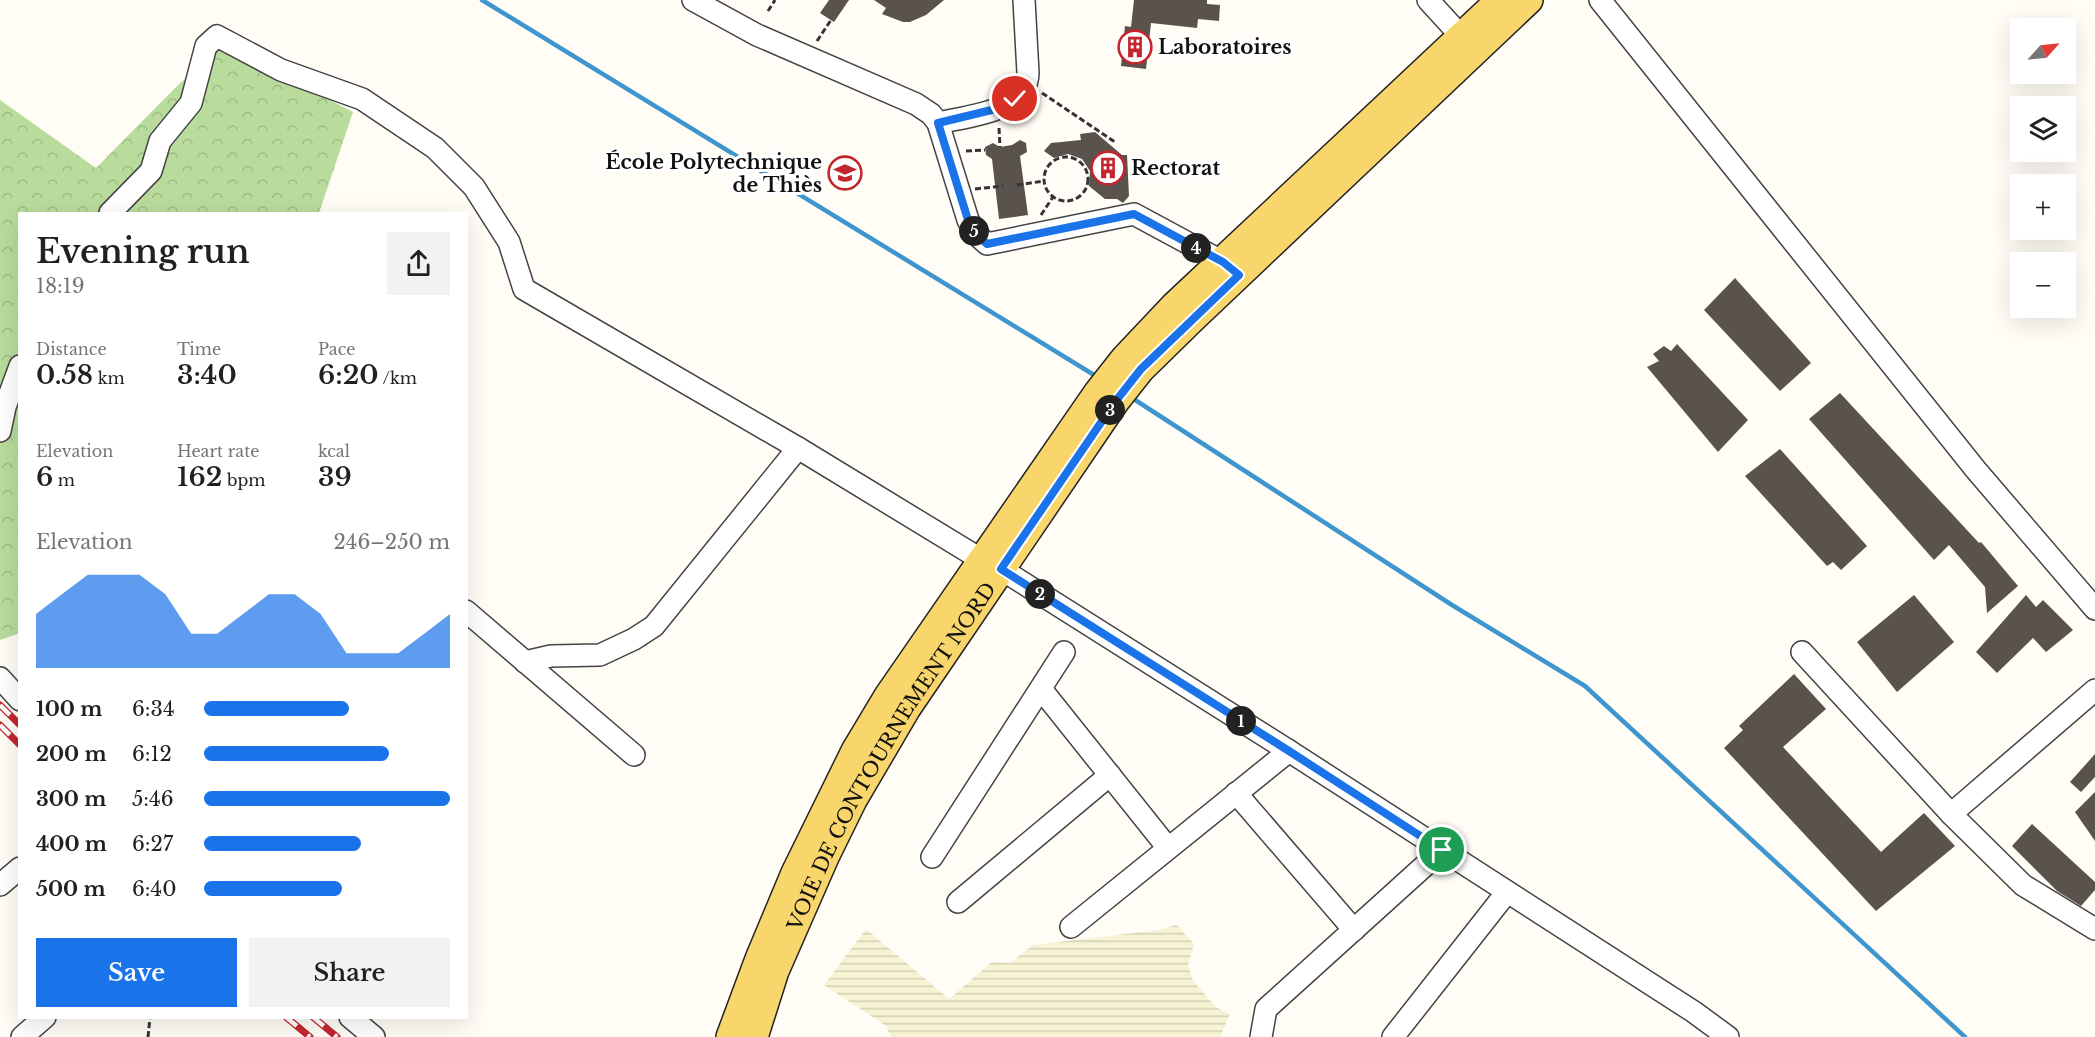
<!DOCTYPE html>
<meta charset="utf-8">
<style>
body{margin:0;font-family:"Libre Baskerville",serif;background:#f2f2f2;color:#202124;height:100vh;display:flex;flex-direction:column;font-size:22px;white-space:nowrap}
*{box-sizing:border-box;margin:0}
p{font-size:20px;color:#757577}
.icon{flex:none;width:33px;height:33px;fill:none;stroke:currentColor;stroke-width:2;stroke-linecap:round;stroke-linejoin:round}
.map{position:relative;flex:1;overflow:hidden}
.side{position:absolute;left:18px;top:212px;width:450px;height:807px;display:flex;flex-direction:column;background:#fff;border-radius:0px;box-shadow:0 6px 24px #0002}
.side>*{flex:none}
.needle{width:39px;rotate:63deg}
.controls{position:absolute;left:2010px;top:18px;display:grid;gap:12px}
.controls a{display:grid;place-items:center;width:66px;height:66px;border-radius:0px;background:#fff;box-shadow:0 6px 24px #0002;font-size:30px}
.pin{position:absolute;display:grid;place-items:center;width:51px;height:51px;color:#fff;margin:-26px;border:3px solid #fff;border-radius:50%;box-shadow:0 2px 6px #0007}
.km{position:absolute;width:30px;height:30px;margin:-15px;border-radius:50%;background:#222;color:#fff;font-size:16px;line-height:30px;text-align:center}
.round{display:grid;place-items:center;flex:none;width:63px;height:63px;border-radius:0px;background:#f2f2f2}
.head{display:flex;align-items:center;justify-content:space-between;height:102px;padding:0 18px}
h1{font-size:33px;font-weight:600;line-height:45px}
.metrics{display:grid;grid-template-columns:repeat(3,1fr);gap:9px;height:102px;padding:6px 18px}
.metrics div{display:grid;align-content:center}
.metrics b{font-size:26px;font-weight:600}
.metrics small{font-size:16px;font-weight:400}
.metrics p{font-size:16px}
.chart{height:168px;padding:12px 18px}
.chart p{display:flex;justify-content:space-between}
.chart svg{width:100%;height:108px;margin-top:6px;fill:#1a73e8;opacity:.7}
.primary-button{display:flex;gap:12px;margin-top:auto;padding:12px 18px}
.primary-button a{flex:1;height:69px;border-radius:0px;background:#1a73e8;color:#fff;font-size:24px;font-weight:600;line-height:69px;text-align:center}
.primary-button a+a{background:#f2f2f2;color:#202124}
ul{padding:0 18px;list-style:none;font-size:20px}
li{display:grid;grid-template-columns:96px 72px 1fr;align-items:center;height:45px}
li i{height:15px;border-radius:8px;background:#1a73e8}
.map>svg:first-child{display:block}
.farmland{fill:url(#farmland-rules)}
.forest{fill:url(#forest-crowns)}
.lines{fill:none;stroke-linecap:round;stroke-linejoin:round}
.stream{stroke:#3f96cf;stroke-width:4.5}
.building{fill:#5a524d}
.minor-casing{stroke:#444;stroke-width:24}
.major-casing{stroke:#222;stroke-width:30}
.path{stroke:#333;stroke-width:3;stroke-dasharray:6 3;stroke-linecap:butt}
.minor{stroke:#fff;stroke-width:21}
.major{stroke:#f9d66b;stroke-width:27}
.rail-casing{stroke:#c4262e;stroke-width:7}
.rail{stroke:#fff;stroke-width:4.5;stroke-dasharray:14;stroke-linecap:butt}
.route-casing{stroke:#fff;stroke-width:12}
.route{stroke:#1a73e8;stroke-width:8}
.labels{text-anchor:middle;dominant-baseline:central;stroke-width:6;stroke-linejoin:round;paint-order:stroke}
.poi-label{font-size:20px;font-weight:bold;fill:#111;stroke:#fff;text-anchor:start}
.street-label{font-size:20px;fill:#111;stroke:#fff}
</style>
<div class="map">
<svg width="2095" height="1037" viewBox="0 0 2095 1037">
<defs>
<pattern id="farmland-rules" width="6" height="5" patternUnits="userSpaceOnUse" patternTransform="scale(1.5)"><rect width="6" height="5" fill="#f6f3d4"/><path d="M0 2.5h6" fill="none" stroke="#d2cfb5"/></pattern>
<pattern id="forest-crowns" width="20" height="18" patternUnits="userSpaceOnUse" patternTransform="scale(1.5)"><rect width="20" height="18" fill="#b9dc9c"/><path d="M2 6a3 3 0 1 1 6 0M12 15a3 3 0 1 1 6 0" fill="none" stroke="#9ebc85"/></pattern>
</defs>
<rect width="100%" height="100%" fill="#fffdf5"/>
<path class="farmland" d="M1177,925L1194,944L1188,965L1193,981L1217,1008L1230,1014L1220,1037H891L886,1026L824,985L866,929L949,999L992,962L1010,963L1033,945L1158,930Z"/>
<path class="forest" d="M224,45L353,112L319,213H20V633L0,640V100L96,168L178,85Z"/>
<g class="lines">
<g class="stream">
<path d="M482,0L1099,378"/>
<path d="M1129,396L1452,605L1585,686L1965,1037"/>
</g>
</g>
<g class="building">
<path d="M829,0H849L834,22L820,13Z"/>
<path d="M874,0H944L926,15L910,22H903L882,14L886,8Z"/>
<path d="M1134,0H1207V4L1220,5L1219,21L1198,19L1197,28L1151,23L1146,69L1121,66L1125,26L1131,27Z"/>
<path d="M1095,132L1122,155H1127L1129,196L1123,203L1117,199H1105L1089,186L1090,171L1082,159L1068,154L1054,158L1044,151L1051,143L1081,140L1080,134Z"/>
<path d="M1020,140L1026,143L1027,152L1020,156L1028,215L999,219L992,159L986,155L985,147L993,143L1000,147L1012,145Z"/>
<path d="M1735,278L1811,363L1780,391L1704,310Z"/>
<path d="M1677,344L1748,420L1718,452L1647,367L1659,361L1653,354L1664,346L1671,351Z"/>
<path d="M1840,393L1979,543L1981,542L2018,586L1987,613L1985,587L1949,545L1934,560L1809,419Z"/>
<path d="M1780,449L1867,546L1841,570L1833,562L1827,566L1745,476Z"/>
<path d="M1914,595L1954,642L1897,692L1857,642Z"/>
<path d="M2026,595L2036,607L2043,600L2073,630L2046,652L2033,638L1997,673L1976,652Z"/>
<path d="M1794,674L1826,709L1783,747L1881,852L1924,813L1955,846L1876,911L1724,748L1743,730L1739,726Z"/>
<path d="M2095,754V777L2081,792L2070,782Z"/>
<path d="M2095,792V841L2075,812Z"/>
<path d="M2032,824L2095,882V890L2081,906L2057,891L2012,846Z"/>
</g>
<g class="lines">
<defs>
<g id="minor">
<path d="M693,0L757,35L916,104L931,114L938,123L968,220L976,234L987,244L1134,214L1223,262L1231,269"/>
<path d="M1428,0L1470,46"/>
<path d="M1600,0L1976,470L2095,609"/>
<path d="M938,123C968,116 1027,112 1028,73L1024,0"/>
<path d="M110,213L151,171L160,141L191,103L206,46L217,36L281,70L362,99L435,148L474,187L509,242L524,289L798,448L982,560L1001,569L1289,751L1694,1012L1728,1037"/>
<path d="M0,431L5,407L20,366"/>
<path d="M466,611L634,755"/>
<path d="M1802,652L1951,814L2023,885L2095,929"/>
<path d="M525,662L551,656L600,655L634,639L654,626L798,448"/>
<path d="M0,678L20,700"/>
<path d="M1041,689L1168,848"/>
<path d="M1236,793L1354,930"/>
<path d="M1951,814L2095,690"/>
<path d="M932,857L1064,652"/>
<path d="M0,885L20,868"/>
<path d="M958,902L1110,775"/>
<path d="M1071,927L1289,751"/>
<path d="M350,1017L374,1037"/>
<path d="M22,1037L45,1017"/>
<path d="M1261,1037L1266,1009L1442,850"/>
<path d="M1393,1037L1507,892"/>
</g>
<g id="major">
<path d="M730,1037L759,959L795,873L855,751L888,696L1098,392L1124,359L1174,306L1500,0"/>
<path id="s1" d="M754,1037L775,971L825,857L853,800L907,708L1115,402L1141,369L1191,320L1529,0"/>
</g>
</defs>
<use href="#minor" class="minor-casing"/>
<use href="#major" class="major-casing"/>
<g class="path">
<path d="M768,11L775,0"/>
<path d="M817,41L831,20"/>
<path d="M1042,93L1115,142"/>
<path d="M999,128L1000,147"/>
<path d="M966,151L985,150"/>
<circle cx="1066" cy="179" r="22"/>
<path d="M1017,185L1044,181"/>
<path d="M975,189L1003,186"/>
<path d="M1041,215L1053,197"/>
<path d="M148,1037L150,1017"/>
</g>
<use href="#minor" class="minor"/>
<use href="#major" class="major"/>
<defs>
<g id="rail">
<path d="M0,705L20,725"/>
<path d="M0,725L20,745"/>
<path d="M286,1017L310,1037"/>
<path d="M313,1017L337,1037"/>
</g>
</defs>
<use href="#rail" class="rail-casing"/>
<use href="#rail" class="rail"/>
</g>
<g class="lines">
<defs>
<path id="route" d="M1015,99L1004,107L938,123L968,220L976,234L987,244L1134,214L1223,262L1239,275L1141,369L1115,402L1001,569L1289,751L1442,850"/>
</defs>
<use href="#route" class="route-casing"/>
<use href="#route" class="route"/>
</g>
<defs>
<symbol id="building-ring" viewBox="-11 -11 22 22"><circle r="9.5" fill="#fff" stroke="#c4262e" stroke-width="1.5"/><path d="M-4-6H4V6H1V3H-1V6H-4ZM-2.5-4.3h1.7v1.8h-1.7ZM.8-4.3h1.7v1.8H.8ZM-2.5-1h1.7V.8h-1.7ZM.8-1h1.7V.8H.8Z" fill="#c4262e"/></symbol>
<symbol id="university-ring" viewBox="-11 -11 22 22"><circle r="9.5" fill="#fff" stroke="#c4262e" stroke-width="1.5"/><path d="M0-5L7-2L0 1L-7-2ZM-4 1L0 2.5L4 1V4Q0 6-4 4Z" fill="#c4262e"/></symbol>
</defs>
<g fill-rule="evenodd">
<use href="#building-ring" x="1116" y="28" width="38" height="38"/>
<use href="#building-ring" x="1089" y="149" width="38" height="38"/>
<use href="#university-ring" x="826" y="154" width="38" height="38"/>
</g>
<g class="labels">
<g class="poi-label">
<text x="1158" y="47">Laboratoires</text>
<text x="822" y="162" text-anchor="end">École Polytechnique<tspan x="822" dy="23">de Thiès</tspan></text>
<text x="1131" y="168">Rectorat</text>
</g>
<g class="street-label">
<text stroke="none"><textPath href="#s1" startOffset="314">VOIE DE CONTOURNEMENT NORD</textPath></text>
</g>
</g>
</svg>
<div class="controls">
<a><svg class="needle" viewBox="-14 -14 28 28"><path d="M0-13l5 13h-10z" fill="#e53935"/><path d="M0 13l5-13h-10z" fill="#757577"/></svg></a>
<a><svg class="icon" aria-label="layers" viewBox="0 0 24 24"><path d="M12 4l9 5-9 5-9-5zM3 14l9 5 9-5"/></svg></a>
<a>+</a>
<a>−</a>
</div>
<div class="pin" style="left:1442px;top:850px;background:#1e9e55"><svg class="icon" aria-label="arrive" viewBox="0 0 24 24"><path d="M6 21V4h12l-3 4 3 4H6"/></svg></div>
<div class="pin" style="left:1015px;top:99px;background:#d93025"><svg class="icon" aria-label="check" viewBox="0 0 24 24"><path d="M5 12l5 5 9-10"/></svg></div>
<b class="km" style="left:1241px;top:721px">1</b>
<b class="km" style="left:1040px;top:594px">2</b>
<b class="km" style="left:1110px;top:410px">3</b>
<b class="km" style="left:1196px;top:248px">4</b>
<b class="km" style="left:974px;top:231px">5</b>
<section class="side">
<div class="head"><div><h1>Evening run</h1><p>18:19</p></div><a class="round"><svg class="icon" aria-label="share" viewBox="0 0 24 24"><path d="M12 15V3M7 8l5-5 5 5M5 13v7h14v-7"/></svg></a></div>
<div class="metrics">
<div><p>Distance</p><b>0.58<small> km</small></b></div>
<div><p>Time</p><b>3:40</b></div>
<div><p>Pace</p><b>6:20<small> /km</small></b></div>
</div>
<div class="metrics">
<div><p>Elevation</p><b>6<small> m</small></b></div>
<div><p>Heart rate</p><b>162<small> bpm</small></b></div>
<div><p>kcal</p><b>39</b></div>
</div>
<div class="chart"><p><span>Elevation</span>246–250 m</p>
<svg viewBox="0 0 160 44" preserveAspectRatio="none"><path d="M0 44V22L10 14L20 6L30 6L40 6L50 14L60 30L70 30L80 22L90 14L100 14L110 22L120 38L130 38L140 38L150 30L160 22V44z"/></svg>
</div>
<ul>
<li><b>100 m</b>6:34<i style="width:59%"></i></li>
<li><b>200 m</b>6:12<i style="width:75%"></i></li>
<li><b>300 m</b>5:46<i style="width:100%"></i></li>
<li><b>400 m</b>6:27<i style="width:64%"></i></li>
<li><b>500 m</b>6:40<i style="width:56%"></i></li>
</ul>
<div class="primary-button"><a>Save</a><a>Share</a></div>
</section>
</div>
